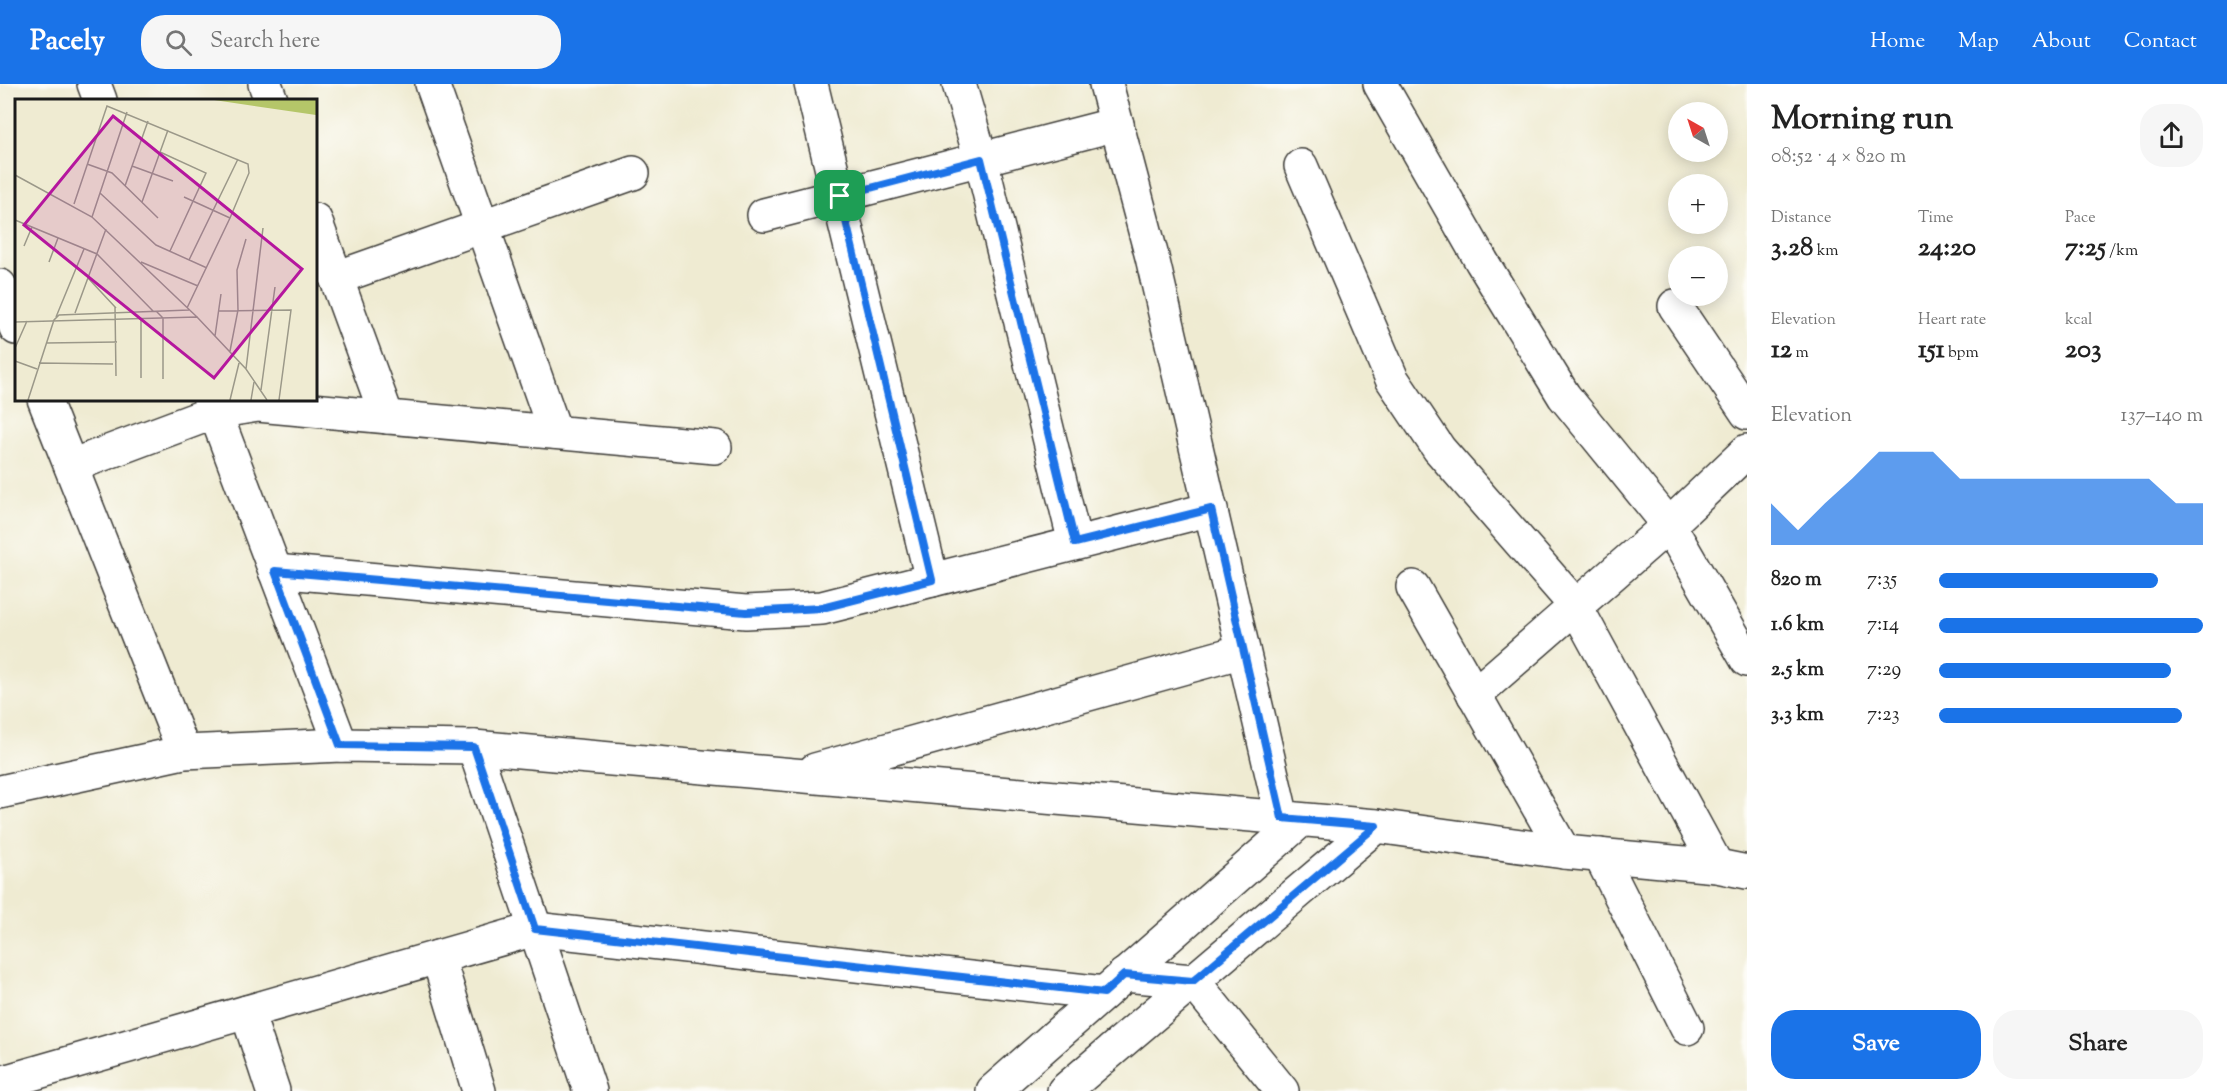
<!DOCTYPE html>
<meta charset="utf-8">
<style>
body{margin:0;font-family:"Sorts Mill Goudy",serif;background:#f6f6f6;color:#222;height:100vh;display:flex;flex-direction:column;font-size:22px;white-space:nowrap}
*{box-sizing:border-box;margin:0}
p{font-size:20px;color:#767676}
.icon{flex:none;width:33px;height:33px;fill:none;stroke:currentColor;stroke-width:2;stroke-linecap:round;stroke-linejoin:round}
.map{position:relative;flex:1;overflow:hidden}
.drawer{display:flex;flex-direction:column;background:#fff;width:480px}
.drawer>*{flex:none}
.needle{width:39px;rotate:321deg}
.fabs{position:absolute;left:1668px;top:18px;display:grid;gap:12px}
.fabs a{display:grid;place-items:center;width:60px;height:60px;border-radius:50%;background:#fff;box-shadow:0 3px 15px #0003;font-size:30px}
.pin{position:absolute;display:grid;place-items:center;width:51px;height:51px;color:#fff;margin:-26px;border-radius:12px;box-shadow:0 3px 9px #0006}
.round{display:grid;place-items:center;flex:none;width:63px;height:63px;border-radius:24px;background:#f6f6f6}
.head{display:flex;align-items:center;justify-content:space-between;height:102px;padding:0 24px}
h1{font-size:33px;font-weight:700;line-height:45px}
.stats{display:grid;grid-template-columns:repeat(3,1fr);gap:9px;height:102px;padding:6px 24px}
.stats div{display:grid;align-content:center}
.stats b{font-size:26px;font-weight:700}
.stats small{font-size:16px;font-weight:400}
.stats p{font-size:16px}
.chart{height:168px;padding:12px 24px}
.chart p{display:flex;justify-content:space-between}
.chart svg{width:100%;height:108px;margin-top:6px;fill:#1a73e8;opacity:.7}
.button{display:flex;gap:12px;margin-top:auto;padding:12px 24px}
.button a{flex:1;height:69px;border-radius:24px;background:#1a73e8;color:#fff;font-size:24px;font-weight:700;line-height:69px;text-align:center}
.button a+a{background:#f6f6f6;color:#222}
ul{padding:0 24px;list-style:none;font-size:20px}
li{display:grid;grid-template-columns:96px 72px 1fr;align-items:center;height:45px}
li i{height:15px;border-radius:8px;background:#1a73e8}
header{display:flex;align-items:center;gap:36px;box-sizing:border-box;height:84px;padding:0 30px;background:#1a73e8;color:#fff}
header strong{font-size:28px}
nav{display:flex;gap:33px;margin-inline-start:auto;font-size:21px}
.search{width:420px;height:54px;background:#f6f6f6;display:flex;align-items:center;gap:15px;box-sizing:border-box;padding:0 21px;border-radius:24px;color:#767676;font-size:22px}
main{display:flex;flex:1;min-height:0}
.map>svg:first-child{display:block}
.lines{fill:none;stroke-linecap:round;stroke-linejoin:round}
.minor-casing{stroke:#3c3b37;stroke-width:36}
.minor{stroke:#fff;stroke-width:33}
.route-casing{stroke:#fff;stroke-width:12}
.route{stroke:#1a73e8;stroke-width:8}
.inset-road{fill:none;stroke:#9b9889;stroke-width:1.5}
.view{fill:#b5179e;fill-opacity:0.15;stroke:#b5179e;stroke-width:3}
.inset-edge{fill:none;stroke:#1c1c1c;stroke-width:3}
</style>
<header>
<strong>Pacely</strong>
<div class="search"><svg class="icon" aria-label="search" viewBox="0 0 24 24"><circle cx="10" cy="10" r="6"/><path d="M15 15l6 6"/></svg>Search here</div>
<nav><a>Home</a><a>Map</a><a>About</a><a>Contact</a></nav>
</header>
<main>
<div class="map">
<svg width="1747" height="1007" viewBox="0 0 1747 1007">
<rect width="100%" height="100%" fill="#fdfcf7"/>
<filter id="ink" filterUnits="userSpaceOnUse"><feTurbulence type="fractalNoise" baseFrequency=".0167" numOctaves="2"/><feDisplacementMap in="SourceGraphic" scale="12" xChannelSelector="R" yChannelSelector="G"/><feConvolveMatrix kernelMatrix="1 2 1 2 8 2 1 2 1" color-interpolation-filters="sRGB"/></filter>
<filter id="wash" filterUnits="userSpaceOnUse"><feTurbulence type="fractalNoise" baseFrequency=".008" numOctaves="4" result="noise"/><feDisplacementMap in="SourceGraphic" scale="24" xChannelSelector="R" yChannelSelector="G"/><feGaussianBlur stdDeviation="1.35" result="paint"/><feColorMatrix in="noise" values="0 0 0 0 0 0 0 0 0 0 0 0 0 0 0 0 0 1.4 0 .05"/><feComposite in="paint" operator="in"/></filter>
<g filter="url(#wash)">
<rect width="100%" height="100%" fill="#efebd2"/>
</g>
<g filter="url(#ink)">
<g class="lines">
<defs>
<g id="minor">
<path d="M94,0L100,16"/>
<path d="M265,0L271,16"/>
<path d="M432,0L555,348"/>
<path d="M811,0L932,496"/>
<path d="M959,0L981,75L1075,459"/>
<path d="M1106,0L1152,173L1282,734"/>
<path d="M1380,0L1482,178L1564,312L1669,441L1747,576"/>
<path d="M1301,82L1392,295L1439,365L1575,521L1717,782"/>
<path d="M764,131L1117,40"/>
<path d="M315,136L387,333"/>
<path d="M336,194L633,89"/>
<path d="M0,202L16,244"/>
<path d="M1675,222L1747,329"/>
<path d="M44,315L184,668"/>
<path d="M210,315L341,661"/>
<path d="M71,382L215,328L258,321L715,363"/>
<path d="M275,487L746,528L822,524L1211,425"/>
<path d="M1413,503L1564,768"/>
<path d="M1474,611L1669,441L1747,367"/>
<path d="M474,663L590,1007"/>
<path d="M815,686L1243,567"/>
<path d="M0,708L184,668L341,661L474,663L1376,742"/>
<path d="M1600,771L1687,944"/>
<path d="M438,873L479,1007"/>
<path d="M1124,891L1193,897L1282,1007"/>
<path d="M247,928L273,1007"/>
<path d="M0,999L535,845L1104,909"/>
<path d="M993,1007L1301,736"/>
<path d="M1064,1007L1376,742L1564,768L1717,782L1747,788"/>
</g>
</defs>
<use href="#minor" class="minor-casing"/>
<use href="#minor" class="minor"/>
</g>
</g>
<g class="lines" filter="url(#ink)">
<defs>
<path id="route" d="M981,75L1075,459L1211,425L1282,734L1376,742L1193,897L1124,891L1104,909L535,845L474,663L340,661L275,487L746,528L822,524L932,496L840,112Z"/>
</defs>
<use href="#route" class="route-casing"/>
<use href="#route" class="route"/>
</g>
<g transform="translate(15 15)">
<rect width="302" height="302" fill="#efebd2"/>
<path d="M199,1H301V16Z" fill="#b5c669"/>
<path class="inset-road" d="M145,53L191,74L155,152M72,65L97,74L143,119M117,67L158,82M0,76L77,118L182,218M110,87L133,22M85,94L141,146L192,169M169,98L215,119M127,103L153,31M59,105L92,7L233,65L234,74L215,119L172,209M77,118L112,13M0,121L82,155L138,212M9,147L17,128M174,161L223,60M34,163L43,139M126,163L183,187M73,179L101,209M100,208L101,277M141,212L148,219V280M204,212L276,211L264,301M60,214L91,130M41,218L69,150M126,219V279M0,223L182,218L231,270L252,301M200,237L206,195M31,244L102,243M0,249L12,222M215,252L223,211L222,171L231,140M0,262L22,270M24,264L98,265M231,270L248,129M246,291L260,188M13,301L39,221L44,216L174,211M215,301L224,264M236,301L239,283"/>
<path class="view" d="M98,17L287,170L199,279L9,126Z"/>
<rect width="302" height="302" class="inset-edge"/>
</g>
</svg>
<div class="fabs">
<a><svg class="needle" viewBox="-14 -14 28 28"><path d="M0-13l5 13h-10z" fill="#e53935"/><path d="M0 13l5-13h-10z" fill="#767676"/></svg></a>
<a>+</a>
<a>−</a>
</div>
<div class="pin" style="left:840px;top:112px;background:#1e9e55"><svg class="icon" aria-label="arrive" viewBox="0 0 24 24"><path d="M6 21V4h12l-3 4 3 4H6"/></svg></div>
</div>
<section class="drawer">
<div class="head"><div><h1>Morning run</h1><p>08:52 · 4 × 820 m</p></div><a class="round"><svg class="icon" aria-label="share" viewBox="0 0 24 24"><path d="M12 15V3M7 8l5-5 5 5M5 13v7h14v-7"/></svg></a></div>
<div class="stats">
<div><p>Distance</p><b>3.28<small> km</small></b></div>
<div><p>Time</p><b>24:20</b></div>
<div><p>Pace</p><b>7:25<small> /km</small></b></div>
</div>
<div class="stats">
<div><p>Elevation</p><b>12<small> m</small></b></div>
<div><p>Heart rate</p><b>151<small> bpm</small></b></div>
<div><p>kcal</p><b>203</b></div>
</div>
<div class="chart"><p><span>Elevation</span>137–140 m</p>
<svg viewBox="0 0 160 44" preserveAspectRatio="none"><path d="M0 44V27L10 38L20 27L30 17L40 6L50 6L60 6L70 17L80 17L90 17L100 17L110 17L120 17L130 17L140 17L150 27L160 27V44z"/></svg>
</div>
<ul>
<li><b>820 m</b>7:35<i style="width:83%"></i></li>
<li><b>1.6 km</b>7:14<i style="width:100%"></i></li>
<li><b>2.5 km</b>7:29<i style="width:88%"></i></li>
<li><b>3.3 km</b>7:23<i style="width:92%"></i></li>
</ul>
<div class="button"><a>Save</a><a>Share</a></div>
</section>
</main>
